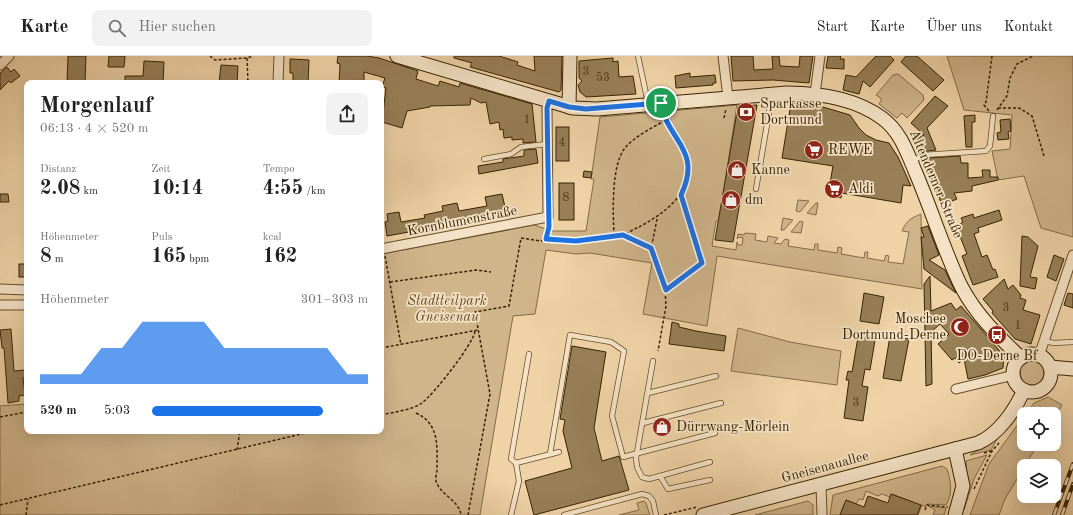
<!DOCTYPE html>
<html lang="de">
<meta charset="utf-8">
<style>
body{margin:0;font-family:"Old Standard TT",serif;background:#f2f2f2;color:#222;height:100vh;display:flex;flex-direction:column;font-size:15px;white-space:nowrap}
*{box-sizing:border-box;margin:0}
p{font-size:13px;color:#767676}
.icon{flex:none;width:22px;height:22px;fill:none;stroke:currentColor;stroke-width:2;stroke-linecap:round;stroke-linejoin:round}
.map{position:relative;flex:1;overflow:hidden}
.drawer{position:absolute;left:24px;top:24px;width:360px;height:354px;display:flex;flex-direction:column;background:#fff;border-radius:8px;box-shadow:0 4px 16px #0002}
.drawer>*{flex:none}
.tools{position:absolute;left:1017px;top:351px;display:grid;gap:8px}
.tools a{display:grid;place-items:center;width:44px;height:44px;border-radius:8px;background:#fff;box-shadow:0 4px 16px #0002;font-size:20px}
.pin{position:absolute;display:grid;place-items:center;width:34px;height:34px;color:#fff;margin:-17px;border:2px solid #fff;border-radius:50%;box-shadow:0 1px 4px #0007}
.round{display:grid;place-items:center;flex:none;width:42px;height:42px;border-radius:8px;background:#f2f2f2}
.summary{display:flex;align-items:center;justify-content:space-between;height:68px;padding:0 16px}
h1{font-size:22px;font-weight:700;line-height:30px}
.figures{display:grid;grid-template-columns:repeat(3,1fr);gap:6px;height:68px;padding:4px 16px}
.figures div{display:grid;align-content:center}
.figures b{font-size:20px;font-weight:700}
.figures small{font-size:11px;font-weight:400}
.figures p{font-size:11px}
.chart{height:112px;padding:8px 16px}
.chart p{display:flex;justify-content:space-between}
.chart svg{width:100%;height:72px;margin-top:4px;fill:#1a73e8;opacity:.7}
ul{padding:0 16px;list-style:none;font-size:13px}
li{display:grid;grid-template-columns:64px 48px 1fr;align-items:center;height:30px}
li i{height:10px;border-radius:5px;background:#1a73e8}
header{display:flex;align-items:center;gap:24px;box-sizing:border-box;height:56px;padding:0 20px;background:#fff;border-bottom:1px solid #e0e0e0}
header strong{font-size:19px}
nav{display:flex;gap:22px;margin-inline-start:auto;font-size:14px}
.search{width:280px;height:36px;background:#f2f2f2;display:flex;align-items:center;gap:10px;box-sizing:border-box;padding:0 14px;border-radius:8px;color:#767676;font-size:15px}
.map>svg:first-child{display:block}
.green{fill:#d0b58b;stroke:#846c46}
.building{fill:#987f57;stroke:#392300}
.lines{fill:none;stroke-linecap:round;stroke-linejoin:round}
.lane-casing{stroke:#664f2a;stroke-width:6}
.street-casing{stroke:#664f2a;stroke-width:11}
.secondary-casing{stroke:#392300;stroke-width:15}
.path{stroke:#392300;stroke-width:1.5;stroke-dasharray:3 2;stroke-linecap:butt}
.lane{stroke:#f5e2c6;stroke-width:4.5}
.street{stroke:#f5e2c6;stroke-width:9}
.secondary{stroke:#f5e2c6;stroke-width:13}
.rail-casing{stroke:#392300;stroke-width:4}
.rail{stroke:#f5e2c6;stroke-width:2.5;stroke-dasharray:8;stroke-linecap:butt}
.route-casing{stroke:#fff;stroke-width:8}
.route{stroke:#1a73e8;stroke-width:5}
.labels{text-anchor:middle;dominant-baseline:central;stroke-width:3.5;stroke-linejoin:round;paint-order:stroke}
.number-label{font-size:12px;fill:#513a16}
.poi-label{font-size:14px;fill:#392300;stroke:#f5e2c6;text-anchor:start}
.street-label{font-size:14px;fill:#392300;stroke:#f5e2c6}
.park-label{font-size:14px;font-style:italic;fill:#5f4823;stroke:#f5e2c6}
</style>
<header>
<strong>Karte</strong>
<div class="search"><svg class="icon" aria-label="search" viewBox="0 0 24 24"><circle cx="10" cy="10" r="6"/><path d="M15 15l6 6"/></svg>Hier suchen</div>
<nav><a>Start</a><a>Karte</a><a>Über uns</a><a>Kontakt</a></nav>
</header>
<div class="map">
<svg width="1073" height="459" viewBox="0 0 1073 459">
<rect width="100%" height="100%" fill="#efd3a7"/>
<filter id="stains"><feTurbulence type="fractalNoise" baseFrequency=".005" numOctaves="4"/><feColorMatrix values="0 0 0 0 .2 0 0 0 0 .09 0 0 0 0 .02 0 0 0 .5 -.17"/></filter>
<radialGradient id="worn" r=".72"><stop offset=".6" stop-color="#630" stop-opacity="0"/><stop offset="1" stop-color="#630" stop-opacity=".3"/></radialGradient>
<g class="green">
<path d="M947,0H1073V181L1041,172L1024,120L998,124L992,95L1010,93L1012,59L964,54Z"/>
<path d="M898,18L923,39L924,44L907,62L902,57L897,62L879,48L882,43L876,39L893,19Z"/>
<path d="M737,49L719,165H716L712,190L736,194L737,186L738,189H742L743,182L739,181L737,183L738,178L744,179L745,177L756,178L755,184L767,186L768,180L778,182L774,187L781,188L785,183L789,184L788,190L814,194L815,188H818V194L837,197L838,191L842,192L841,198L864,202L865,196H868L867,202L884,205L886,199L889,200L888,206L903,208L909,176L902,175C906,165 911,162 921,158L922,233L717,200L707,270L643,258L652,207L590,197L576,198L546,194L535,258L513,260L480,459H0V350L27,348V375H381V198L534,169L552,175H586L594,123H591L600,61Z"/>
<path d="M798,144L809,145L800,156L796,155Z"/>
<path d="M816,147H818L816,159L807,157Z"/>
<path d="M783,162L793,164L784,174H781Z"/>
<path d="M800,165L803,166L801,177L791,176Z"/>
<path d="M738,272L790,286L841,295L837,329L731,315Z"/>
<circle cx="1032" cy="317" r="12"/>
<path d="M1048,341L1062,349L1054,362V358H1026L1034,347Z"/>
<path d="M1024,360V388H1038L1005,443L999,459H970L989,408Z"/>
<path d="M997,383L991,394L970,399Z"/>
<path d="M987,399L974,423L964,454L962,453L967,425L966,405Z"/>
<path d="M942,410L947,413C951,425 953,438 946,449L927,448L925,451L922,449L918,459H917L920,449L892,438L890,441L882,438L878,440L866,435L863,444L859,443L856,448L846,444L840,459H830L833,439Z"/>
<path d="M644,445L646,447L650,459H619L639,454L637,447Z"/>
<path d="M808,445L813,449V459H755Z"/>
<path d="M928,450L946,452L944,459H933L935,454Z"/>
</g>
<g class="building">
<path d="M68,0H86L85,27H67Z"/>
<path d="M109,0H125L124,11H108Z"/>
<path d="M338,0H367L379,2L418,15L416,23L438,30L440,25L459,31L460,27L532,48L536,86L523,87V83L512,84V81L504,82L503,73L500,74L499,66L490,68L486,46L481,47L471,42L470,49L430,50V51L407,55L402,72L382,66L386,32L382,31L385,22L364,16V27H339L340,8L337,7Z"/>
<path d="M454,0H499L518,6L517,9L535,15L534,0H562L561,34L559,36L470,11L472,7L454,2Z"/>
<path d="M731,0H753L754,14L773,13L772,0H779L780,10L799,11L800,0H813L809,27L773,24L733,25Z"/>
<path d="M828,0H841L840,3H844V13L826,12Z"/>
<path d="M876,0H890L894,4L870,31L863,25L859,38L843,34L846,19L856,21Z"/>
<path d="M906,0H917L944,24L933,35L901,6Z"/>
<path d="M613,2V6L618,5L619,21L633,20L636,38L586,41L580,36L578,29L582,25L579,22V5Z"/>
<path d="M290,3L309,4L308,27H293V17H290Z"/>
<path d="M144,5L164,6L163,27H125V20H143Z"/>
<path d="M221,9L238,10L237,27H219Z"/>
<path d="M7,11L11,16L14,13L20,20L11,27L9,25L0,34V17Z"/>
<path d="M690,17V21L715,19L716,27H713V29L676,32L675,20Z"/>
<path d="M935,40L948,50L927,72L936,94L921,96L914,84L924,79L911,67Z"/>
<path d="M791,47L823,51L850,59L859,72L866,79L876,84L889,87L898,101L911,130L903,129L901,147L842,137L841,142L828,139L833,110L782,102Z"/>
<path d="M757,49L733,186L715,184L738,50Z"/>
<path d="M975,59V66H972V91H966L964,60Z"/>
<path d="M1010,63L1011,75L1008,76L1009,83L998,84L997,77L1001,76L1000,64Z"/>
<rect x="556" y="71" width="13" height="34"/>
<path d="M536,93L538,107L479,118L478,110L503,106V103L524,100V94Z"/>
<path d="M960,100L961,107H968V122L983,121L982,114H990V121H998V124L972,130V135L954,137L957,143L942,149L925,106L927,102Z"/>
<path d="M584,115L592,116L591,122L583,121Z"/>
<rect x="559" y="127" width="15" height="37"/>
<path d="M0,138H8L9,146H0Z"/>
<path d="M502,138L505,151L508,150L510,160L489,163V161L439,170V172L409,179V176L387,180L385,166L388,165L387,158L399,156L401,166L425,162L424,159L443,155L442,150L457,147L459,155L487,150L485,141Z"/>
<path d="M999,154L1002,164L978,172L979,176L974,178L982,201L987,199L993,214L995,213L998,221L973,229L962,200L967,198L956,170L963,166L961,162L973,158L974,162Z"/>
<path d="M928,170L939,199L929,204L945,214L956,237L924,213L921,181H924L921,172Z"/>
<path d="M1022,180L1028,181L1038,190L1030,221L1037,222L1035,233L1020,230Z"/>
<path d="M1054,199L1064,203L1056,225L1047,221Z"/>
<rect x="19" y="208" width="8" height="13"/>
<path d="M930,220L931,255L951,247L956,254L961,250L1004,300L1003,312L985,319L968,323L964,303L959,307L955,302L952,304L938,288L949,278L940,268L931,276L932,328L926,330L924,228Z"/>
<path d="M1004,223L1008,233L1013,229L1021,239L1020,242L1026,244L1023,254L1040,259L1031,288L1015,283L992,257L993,255L983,243Z"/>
<path d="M864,237L884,241L879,268L860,265Z"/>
<path d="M1068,237L1073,238V252L1064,249Z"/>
<path d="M672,266L679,268V271L696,275L726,280L724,295L669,288Z"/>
<path d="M11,273L14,315L25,314L26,322H23L25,339L19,340V345L8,347L4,292H2L0,274Z"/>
<path d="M890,280L909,283L901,325L883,322Z"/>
<path d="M858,281L875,284L870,314L865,313L862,330L868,331L863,365L844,362L849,324H846L848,315L852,316Z"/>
<path d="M572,290L606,296L594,372L602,405L619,400L629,434L534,459L525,425L572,412L563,375L565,364L560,363Z"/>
<path d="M891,438L921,449L917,459H840L846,444L864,451L868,440L888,447Z"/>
</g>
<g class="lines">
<defs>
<g id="lane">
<path d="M638,0L648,47"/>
<path d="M484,103L511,98L521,91L547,88"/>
<path d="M913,105L923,99L986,95L990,90L993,60"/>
<path d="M756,133L772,39"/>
<path d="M548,161L549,171"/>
<path d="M1044,285L1054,287L1073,286"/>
<path d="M653,305L636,402L637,411L642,421L649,423L660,420L668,433L710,424"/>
<path d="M648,337L716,320"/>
<path d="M643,367L721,347"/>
<path d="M550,398L570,279L611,286L624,295L612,360L623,401L715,377"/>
<path d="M516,407L511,403L529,298"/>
<path d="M660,420L710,406"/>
<path d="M511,459L519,425L516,407L559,396"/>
<path d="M564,459L642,438L649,440L653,445L656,459"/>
</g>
<g id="street">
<path d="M723,0L728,41"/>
<path d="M0,9L9,0"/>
<path d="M278,27L279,0"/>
<path d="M815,38L820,0"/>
<path d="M381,193L548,161L547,52L549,45"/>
<path d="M0,233L27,234"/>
<path d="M0,249H27"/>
<path d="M1039,300L1073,199"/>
<path d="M956,333L1014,319"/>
<path d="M821,429L822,459"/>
</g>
<g id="secondary">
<path d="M397,0L573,52L597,53L787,37C819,37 856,43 882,62C900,75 907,96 915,115C931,152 944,195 961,230C976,259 998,280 1021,302"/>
<path d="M569,51L570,0"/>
<circle cx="1032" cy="317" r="19"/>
<path d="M1050,311L1073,313"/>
<path d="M703,459L978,387C999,378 1015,354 1024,334"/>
<path d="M955,459L963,430L955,393"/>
</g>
</defs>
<use href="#lane" class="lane-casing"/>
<use href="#street" class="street-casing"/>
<use href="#secondary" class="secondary-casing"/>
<g class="path">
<path d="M210,0L215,4L247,2L253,0"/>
<path d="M247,2L248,27"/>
<path d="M998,52H1019L1032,60L1044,100"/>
<path d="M997,54L1007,40L1010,22L1017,8L1033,0"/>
<path d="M989,55L984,49L986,46L992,0"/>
<path d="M724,62L726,53"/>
<path d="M657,163L651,193L665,232L666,250L658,295"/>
<path d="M614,179C613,157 611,109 625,92C635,80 652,72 666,64L664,59"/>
<path d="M623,179L651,193"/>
<path d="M546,183C565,185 580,183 598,181C606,180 615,181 622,179C628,177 634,173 639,171C664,158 697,134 687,101C683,88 673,76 666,64"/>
<path d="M385,200L401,289"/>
<path d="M390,226L476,214L491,216"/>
<path d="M666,233L702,207L681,139"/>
<path d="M381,292L478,274"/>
<path d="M1033,341L1047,336L1057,322"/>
<path d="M416,357C440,368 437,391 437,413C437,417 435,422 436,425C440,439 459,444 461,459"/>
<path d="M381,359C394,356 412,354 422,347C434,338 474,287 475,275"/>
<path d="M0,361L27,356"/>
<path d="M237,394L240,375"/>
<path d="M984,397L992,395"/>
<path d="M974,433L992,395L999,387"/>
<path d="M0,449L314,375"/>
<path d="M925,454L927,449L948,451"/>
<path d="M26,459L28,443"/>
<path d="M468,459L490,338L475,256L509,250L521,182L541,185L546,183L548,176"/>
<path d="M664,459L697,451"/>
</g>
<use href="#lane" class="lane"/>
<use href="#street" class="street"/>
<use href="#secondary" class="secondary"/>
<defs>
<g id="rail">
<path d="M1054,459L1073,408"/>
<path d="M1062,459L1073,428"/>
</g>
</defs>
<use href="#rail" class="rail-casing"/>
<use href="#rail" class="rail"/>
</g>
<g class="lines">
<defs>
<path id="route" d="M549,45L569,51L586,53L661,47C667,85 703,93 681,139L702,207L666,234L651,192L623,179L576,185L546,183L549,171L547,52Z"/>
</defs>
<use href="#route" class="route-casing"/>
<use href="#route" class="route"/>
</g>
<defs>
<symbol id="bank-disc" viewBox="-11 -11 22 22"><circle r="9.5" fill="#8f2418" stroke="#f5e2c6"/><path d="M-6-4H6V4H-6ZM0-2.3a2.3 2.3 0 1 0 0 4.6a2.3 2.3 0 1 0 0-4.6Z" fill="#fff"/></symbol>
<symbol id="supermarket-disc" viewBox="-11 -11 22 22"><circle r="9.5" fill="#8f2418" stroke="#f5e2c6"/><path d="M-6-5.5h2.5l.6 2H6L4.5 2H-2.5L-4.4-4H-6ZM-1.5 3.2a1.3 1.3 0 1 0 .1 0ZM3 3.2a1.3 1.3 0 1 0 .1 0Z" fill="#fff"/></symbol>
<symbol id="shop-disc" viewBox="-11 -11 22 22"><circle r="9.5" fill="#8f2418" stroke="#f5e2c6"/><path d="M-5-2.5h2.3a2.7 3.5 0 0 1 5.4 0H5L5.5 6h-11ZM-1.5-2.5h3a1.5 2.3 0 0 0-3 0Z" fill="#fff"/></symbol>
<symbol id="mosque-disc" viewBox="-11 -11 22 22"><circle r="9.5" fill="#8f2418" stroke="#f5e2c6"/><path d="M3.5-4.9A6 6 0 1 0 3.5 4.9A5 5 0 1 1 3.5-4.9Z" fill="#fff"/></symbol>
<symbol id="bus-disc" viewBox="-11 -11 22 22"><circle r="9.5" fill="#8f2418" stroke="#f5e2c6"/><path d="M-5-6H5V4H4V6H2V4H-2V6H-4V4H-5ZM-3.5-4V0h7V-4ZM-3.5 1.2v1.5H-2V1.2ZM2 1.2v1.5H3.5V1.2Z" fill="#fff"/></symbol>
</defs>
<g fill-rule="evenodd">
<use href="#bank-disc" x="735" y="45" width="22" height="22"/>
<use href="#supermarket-disc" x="803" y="83" width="22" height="22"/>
<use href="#shop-disc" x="726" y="103" width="22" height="22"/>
<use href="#supermarket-disc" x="823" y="122" width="22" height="22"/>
<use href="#shop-disc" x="720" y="133" width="22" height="22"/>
<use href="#mosque-disc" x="949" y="260" width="22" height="22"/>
<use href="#bus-disc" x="986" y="268" width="22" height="22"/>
<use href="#shop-disc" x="651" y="360" width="22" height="22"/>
</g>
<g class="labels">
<g class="number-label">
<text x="586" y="16">3</text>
<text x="603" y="22">53</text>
<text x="527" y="64">1</text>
<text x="562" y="87">4</text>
<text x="566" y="142">8</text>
<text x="1006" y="252">3</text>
<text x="1018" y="270">1</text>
<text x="856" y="347">3</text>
</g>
<g class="poi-label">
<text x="760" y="48">Sparkasse<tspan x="760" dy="16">Dortmund</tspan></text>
<text x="828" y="94">REWE</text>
<text x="751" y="114">Kanne</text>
<text x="848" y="133">Aldi</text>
<text x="745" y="144">dm</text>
<text x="946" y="263" text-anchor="end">Moschee<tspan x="946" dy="16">Dortmund-Derne</tspan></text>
<text x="997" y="300" text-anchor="middle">DO-Derne Bf</text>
<text x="676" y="371">Dürrwang-Mörlein</text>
</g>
<g class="street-label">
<text transform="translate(936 128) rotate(67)">Altenderner Straße</text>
<text transform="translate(462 165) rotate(-11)">Kornblumenstraße</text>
<text transform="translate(825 411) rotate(-15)">Gneisenauallee</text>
</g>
<g class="park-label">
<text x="447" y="245">Stadtteilpark<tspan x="447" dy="16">Gneisenau</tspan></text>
</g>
</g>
<rect width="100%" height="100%" filter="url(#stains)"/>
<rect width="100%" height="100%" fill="url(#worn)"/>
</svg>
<div class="tools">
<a><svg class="icon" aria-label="locate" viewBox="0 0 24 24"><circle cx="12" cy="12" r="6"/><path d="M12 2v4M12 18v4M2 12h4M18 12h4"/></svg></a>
<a><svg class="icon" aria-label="layers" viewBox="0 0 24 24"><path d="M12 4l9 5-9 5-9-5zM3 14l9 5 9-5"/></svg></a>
</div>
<div class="pin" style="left:661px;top:47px;background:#1e9e55"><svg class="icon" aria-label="arrive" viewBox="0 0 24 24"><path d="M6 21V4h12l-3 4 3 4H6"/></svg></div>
<section class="drawer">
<div class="summary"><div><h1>Morgenlauf</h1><p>06:13 · 4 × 520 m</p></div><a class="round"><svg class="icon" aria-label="share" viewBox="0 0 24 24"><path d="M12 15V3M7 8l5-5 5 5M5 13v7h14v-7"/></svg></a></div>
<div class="figures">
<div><p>Distanz</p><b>2.08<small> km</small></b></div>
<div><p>Zeit</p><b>10:14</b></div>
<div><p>Tempo</p><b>4:55<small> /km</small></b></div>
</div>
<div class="figures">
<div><p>Höhenmeter</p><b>8<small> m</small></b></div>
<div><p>Puls</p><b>165<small> bpm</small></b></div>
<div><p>kcal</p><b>162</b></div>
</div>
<div class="chart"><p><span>Höhenmeter</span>301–303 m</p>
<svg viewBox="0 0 160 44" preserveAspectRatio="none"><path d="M0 44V38L10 38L20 38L30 22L40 22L50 6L60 6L70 6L80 6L90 22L100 22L110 22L120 22L130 22L140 22L150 38L160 38V44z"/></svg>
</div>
<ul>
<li><b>520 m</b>5:03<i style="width:79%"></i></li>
</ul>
</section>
</div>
